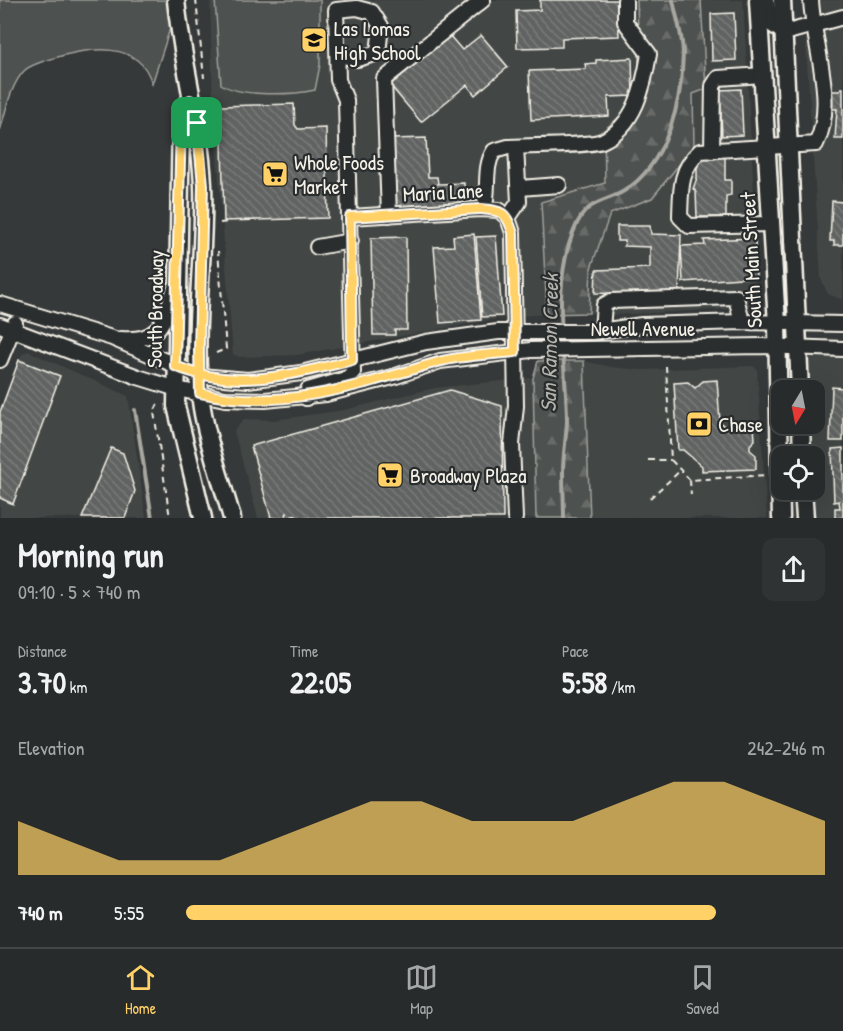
<!DOCTYPE html>
<meta charset="utf-8">
<style>
body{margin:0;font-family:"Patrick Hand",sans-serif;background:#303333;color:#f1f3f6;height:100vh;display:flex;flex-direction:column;font-size:22px;white-space:nowrap}
*{box-sizing:border-box;margin:0}
p{font-size:20px;color:#a5a7a9}
.icon{flex:none;width:33px;height:33px;fill:none;stroke:currentColor;stroke-width:2;stroke-linecap:round;stroke-linejoin:round}
.map{position:relative;height:518px;overflow:hidden}
.sheet{display:flex;flex-direction:column;background:#282b2b;flex:1}
.sheet>*{flex:none}
.needle{width:39px;rotate:190deg}
.fabs{position:absolute;left:771px;top:380px;display:grid;gap:12px}
.fabs a{display:grid;place-items:center;width:54px;height:54px;border-radius:12px;background:#282b2b;box-shadow:0 6px 24px #0002,0 0 0 2px #444747;font-size:30px}
.pin{position:absolute;display:grid;place-items:center;width:51px;height:51px;color:#fff;margin:-26px;border-radius:12px;box-shadow:0 3px 9px #0006}
.round{display:grid;place-items:center;flex:none;width:63px;height:63px;border-radius:12px;background:#303333}
.head{display:flex;align-items:center;justify-content:space-between;height:102px;padding:0 18px}
h1{font-size:33px;font-weight:700;line-height:45px}
.figures{display:grid;grid-template-columns:repeat(3,1fr);gap:9px;height:102px;padding:6px 18px}
.figures div{display:grid;align-content:center}
.figures b{font-size:30px;font-weight:700}
.figures small{font-size:16px;font-weight:400}
.figures p{font-size:16px}
.chart{height:168px;padding:12px 18px}
.chart p{display:flex;justify-content:space-between}
.chart svg{width:100%;height:108px;margin-top:6px;fill:#ffd166;opacity:.7}
ul{padding:0 18px;list-style:none;font-size:20px}
li{display:grid;grid-template-columns:96px 72px 1fr;align-items:center;height:45px}
li i{height:15px;border-radius:8px;background:#ffd166}
.tabs{display:flex;justify-content:space-around;align-items:center;height:84px;border-top:2px solid #444747;background:#282b2b;font-size:16px;color:#a5a7a9}
.tabs a{display:grid;justify-items:center;gap:3px}
.tabs .current{color:#ffd166}
.map>svg:first-child{display:block}
.built{fill:#434645}
.grass{fill:#4e514f;stroke:#a1a19c;stroke-width:1.5}
.forest{fill:url(#forest-firs);stroke:#a1a19c;stroke-width:1.5}
.lines{fill:none;stroke-linecap:round;stroke-linejoin:round}
.stream{stroke:#a8a7a1;stroke-width:4}
.building{fill:url(#building-back-hatch);stroke:#f4f1e8;stroke-width:1.5}
.minor-casing{stroke:#f4f1e8;stroke-width:18}
.major-casing{stroke:#f4f1e8;stroke-width:21}
.path{stroke:#f4f1e8;stroke-width:2;stroke-dasharray:6 4.5;stroke-linecap:butt}
.minor{stroke:#2a2d2e;stroke-width:14}
.major{stroke:#2a2d2e;stroke-width:16}
.route-casing{stroke:#fff;stroke-width:12}
.route{stroke:#ffd166;stroke-width:8}
.labels{text-anchor:middle;dominant-baseline:central;stroke-width:4.5;stroke-linejoin:round;paint-order:stroke}
.poi-label{font-size:21px;fill:#f4f1e8;stroke:#2a2d2e;text-anchor:start}
.street-label{font-size:21px;fill:#f4f1e8;stroke:#2a2d2e}
.water-label{font-size:22px;font-style:italic;fill:#b4b3ad;stroke:#2a2d2e}
</style>
<div class="map">
<svg width="843" height="518" viewBox="0 0 843 518">
<defs>
<pattern id="forest-firs" width="22" height="20" patternUnits="userSpaceOnUse" patternTransform="scale(1.5)"><rect width="22" height="20" fill="#4e514f"/><path d="M5 1l3.5 6h-7zM16 11l3.5 6h-7z" fill="#686a68"/></pattern>
<pattern id="building-back-hatch" width="6" height="6" patternUnits="userSpaceOnUse" patternTransform="scale(1.5)"><rect width="6" height="6" fill="#616362"/><path d="M-1 5l2 2M0 0l6 6M5-1l2 2" fill="none" stroke="#787a78"/></pattern>
</defs>
<rect width="100%" height="100%" fill="#363939"/>
<filter id="ink" filterUnits="userSpaceOnUse"><feTurbulence type="fractalNoise" baseFrequency=".0167" numOctaves="2"/><feDisplacementMap in="SourceGraphic" scale="12" xChannelSelector="R" yChannelSelector="G"/><feConvolveMatrix kernelMatrix="1 2 1 2 8 2 1 2 1" color-interpolation-filters="sRGB"/></filter>
<g filter="url(#ink)">
<g class="built">
<path d="M210,0H637L640,99L604,130L605,183L541,202L547,314L507,317L297,355L239,357L233,354L213,105Z"/>
<path d="M701,0H743L755,213L756,304L747,308L613,315L589,313L591,268L610,214L652,198L694,146L693,94L706,89Z"/>
<path d="M803,0H843V300L828,294L821,279Z"/>
<path d="M799,347L843,349V518H805L803,489H814V456H802L801,423H814V390H800Z"/>
<path d="M28,351L128,396L146,518H0V408L22,354Z"/>
<path d="M584,361L611,367L641,370L753,366L757,369L767,518H579H590Z"/>
<path d="M533,378L536,518H258L234,431L244,419L274,420L344,410L434,388Z"/>
</g>
<g class="grass">
<path d="M0,0H176L177,7L152,84C140,39 88,48 54,58C45,61 31,64 24,71C10,86 6,111 0,131Z"/>
<path d="M215,0H320V65L315,90C292,95 240,97 221,84Z"/>
</g>
<g class="forest">
<path d="M637,0H701L706,89L693,94L694,146L652,198L610,214L591,268L589,313L547,314L541,202L605,183L604,130L640,99Z"/>
<path d="M538,361H584L590,518H536L533,378Z"/>
</g>
<g class="lines">
<g class="stream">
<path d="M135,410L152,518"/>
<path d="M564,518C564,503 563,488 563,472C563,456 566,439 567,422C567,360 549,287 575,228C587,199 603,204 624,191C667,164 682,102 683,54C683,36 676,17 673,0"/>
</g>
</g>
<g class="building">
<path d="M540,0H618L619,36L562,38V47L517,48L516,11L540,10Z"/>
<path d="M734,13L736,60L712,61L711,14Z"/>
<path d="M481,35L508,67L475,95L467,85L421,122L390,85L450,36L462,50Z"/>
<path d="M632,58L633,96L608,97L609,116L531,120L529,71L586,69L585,64L596,63V60Z"/>
<path d="M841,88H843V139H835L837,109H831L832,91H840Z"/>
<path d="M741,89L743,135L722,136L720,90Z"/>
<path d="M294,104L295,125L298,129L326,128L328,218L224,221L221,106Z"/>
<path d="M426,138L428,177H437L438,184L464,183L465,209L395,212L391,139Z"/>
<path d="M725,156V180H731V195L726,196V217H697L696,191L693,189L697,178V157Z"/>
<path d="M832,201L843,202V245H834V241H830Z"/>
<path d="M617,226H650L651,234L681,235L679,295L595,293L596,270L650,268V247L624,246L625,241H617Z"/>
<path d="M474,234L481,320L440,323L434,247L454,246L453,236Z"/>
<path d="M496,236L502,316L482,317L476,237Z"/>
<path d="M406,237L407,330H395V335H373L371,238Z"/>
<path d="M755,238L756,277L683,282L681,246L705,245L704,240Z"/>
<path d="M19,360L60,376L13,504L0,498V412Z"/>
<path d="M717,380L720,422L725,427L754,426L755,440L750,445V450L756,455V469L702,471V466L683,450H678L674,383L688,382L695,388L703,381Z"/>
<path d="M843,385V441H830L832,387L843,388Z"/>
<path d="M450,390L502,406L503,518H271L251,446Z"/>
<path d="M111,448L123,453L135,491L125,518H82Z"/>
<path d="M843,448V518H835V508H840L839,501L834,502L832,449Z"/>
</g>
<g class="lines">
<defs>
<g id="minor">
<path d="M766,0L772,25L784,33L843,17"/>
<path d="M712,151L713,86L718,78L763,75"/>
<path d="M520,188L559,185"/>
<path d="M484,209C490,189 483,168 494,151L508,147C525,146 591,146 602,141C635,126 644,86 649,54L625,22V0"/>
<path d="M389,215L384,79L483,0"/>
<path d="M350,217L480,209L499,210L508,218L513,233L516,406L512,444L515,518"/>
<path d="M508,218L519,202L516,147"/>
<path d="M770,224L689,226L680,217C681,191 679,170 700,151L816,144C837,103 813,44 811,0"/>
<path d="M317,247L351,241"/>
<path d="M0,304L112,338L200,376L248,380L301,373L426,342L498,332H592L642,325L742,322L843,324"/>
<path d="M0,325L138,377L177,389L225,399L265,400L326,394L393,377L440,361L531,350L761,346L843,349"/>
<path d="M602,329L604,305L611,301L736,297L742,322"/>
<path d="M121,339C162,342 163,321 175,288"/>
<path d="M0,360L15,323"/>
<path d="M306,398L308,390L346,379L353,373L346,100L338,80L336,10L357,8L372,12L381,26L378,53L357,59L338,55"/>
</g>
<g id="major">
<path d="M176,0C182,62 200,122 203,185C206,256 190,338 202,408C208,445 222,482 232,518"/>
<path d="M758,0L777,324L781,518"/>
<path d="M782,0L800,390"/>
<path d="M190,100L181,120L176,406L203,518"/>
<path d="M801,423L802,456"/>
<path d="M803,489L805,518"/>
</g>
</defs>
<use href="#minor" class="minor-casing"/>
<use href="#major" class="major-casing"/>
<g class="path">
<path d="M196,0L204,78"/>
<path d="M220,223L227,222"/>
<path d="M216,353L226,349L218,251"/>
<path d="M666,366L671,460L690,480L766,475"/>
<path d="M158,404L154,412L170,518"/>
<path d="M648,460H671"/>
<path d="M690,480L691,495"/>
<path d="M650,498L681,470"/>
<path d="M285,518L287,513L300,518"/>
</g>
<use href="#minor" class="minor"/>
<use href="#major" class="major"/>
</g>
</g>
<g class="lines" filter="url(#ink)">
<defs>
<path id="route" d="M197,123L203,185L199,350L200,393C284,412 359,385 438,362C462,355 490,355 515,352L513,233C506,211 502,211 480,209L350,217L352,360C292,375 235,391 175,366L181,120L190,100L197,123"/>
</defs>
<use href="#route" class="route-casing"/>
<use href="#route" class="route"/>
</g>
<defs>
<symbol id="school-square" viewBox="-11 -11 22 22"><rect x="-9" y="-9" width="18" height="18" rx="4" fill="#ffd166" stroke="#2a2d2e"/><path d="M0-5L7-2L0 1L-7-2ZM-4 1L0 2.5L4 1V4Q0 6-4 4Z" fill="#111"/></symbol>
<symbol id="supermarket-square" viewBox="-11 -11 22 22"><rect x="-9" y="-9" width="18" height="18" rx="4" fill="#ffd166" stroke="#2a2d2e"/><path d="M-6-5.5h2.5l.6 2H6L4.5 2H-2.5L-4.4-4H-6ZM-1.5 3.2a1.3 1.3 0 1 0 .1 0ZM3 3.2a1.3 1.3 0 1 0 .1 0Z" fill="#111"/></symbol>
<symbol id="bank-square" viewBox="-11 -11 22 22"><rect x="-9" y="-9" width="18" height="18" rx="4" fill="#ffd166" stroke="#2a2d2e"/><path d="M-6-4H6V4H-6ZM0-2.3a2.3 2.3 0 1 0 0 4.6a2.3 2.3 0 1 0 0-4.6Z" fill="#111"/></symbol>
</defs>
<g fill-rule="evenodd">
<use href="#school-square" x="299" y="25" width="30" height="30"/>
<use href="#supermarket-square" x="260" y="159" width="30" height="30"/>
<use href="#bank-square" x="684" y="409" width="30" height="30"/>
<use href="#supermarket-square" x="375" y="460" width="30" height="30"/>
</g>
<g class="labels">
<g class="poi-label">
<text x="334" y="28">Las Lomas<tspan x="334" dy="24">High School</tspan></text>
<text x="294" y="162">Whole Foods<tspan x="294" dy="24">Market</tspan></text>
<text x="718" y="424">Chase</text>
<text x="410" y="475">Broadway Plaza</text>
</g>
<g class="street-label">
<text transform="translate(443 192) rotate(-3)">Maria Lane</text>
<text transform="translate(751 260) rotate(-93)">South Main Street</text>
<text transform="translate(155 309) rotate(-89)">South Broadway</text>
<text x="643" y="328">Newell Avenue</text>
</g>
<g class="water-label">
<text transform="translate(549 343) rotate(-89)">San Ramon Creek</text>
</g>
</g>
</svg>
<div class="fabs">
<a><svg class="needle" viewBox="-14 -14 28 28"><path d="M0-13l5 13h-10z" fill="#e53935"/><path d="M0 13l5-13h-10z" fill="#a5a7a9"/></svg></a>
<a><svg class="icon" aria-label="locate" viewBox="0 0 24 24"><circle cx="12" cy="12" r="6"/><path d="M12 2v4M12 18v4M2 12h4M18 12h4"/></svg></a>
</div>
<div class="pin" style="left:197px;top:123px;background:#1e9e55"><svg class="icon" aria-label="arrive" viewBox="0 0 24 24"><path d="M6 21V4h12l-3 4 3 4H6"/></svg></div>
</div>
<section class="sheet">
<div class="head"><div><h1>Morning run</h1><p>09:10 · 5 × 740 m</p></div><a class="round"><svg class="icon" aria-label="share" viewBox="0 0 24 24"><path d="M12 15V3M7 8l5-5 5 5M5 13v7h14v-7"/></svg></a></div>
<div class="figures">
<div><p>Distance</p><b>3.70<small> km</small></b></div>
<div><p>Time</p><b>22:05</b></div>
<div><p>Pace</p><b>5:58<small> /km</small></b></div>
</div>
<div class="chart"><p><span>Elevation</span>242–246 m</p>
<svg viewBox="0 0 160 44" preserveAspectRatio="none"><path d="M0 44V22L10 30L20 38L30 38L40 38L50 30L60 22L70 14L80 14L90 22L100 22L110 22L120 14L130 6L140 6L150 14L160 22V44z"/></svg>
</div>
<ul>
<li><b>740 m</b>5:55<i style="width:83%"></i></li>
</ul>
</section>
<nav class="tabs">
<a class="current"><svg class="icon" aria-label="home" viewBox="0 0 24 24"><path d="M3 11l9-7 9 7M6 9v11h12V9"/></svg>Home</a>
<a><svg class="icon" aria-label="map" viewBox="0 0 24 24"><path d="M3 6l6-2 6 2 6-2v14l-6 2-6-2-6 2zM9 4v14M15 6v14"/></svg>Map</a>
<a><svg class="icon" aria-label="saved" viewBox="0 0 24 24"><path d="M7 4h10v16l-5-4-5 4z"/></svg>Saved</a>
</nav>
